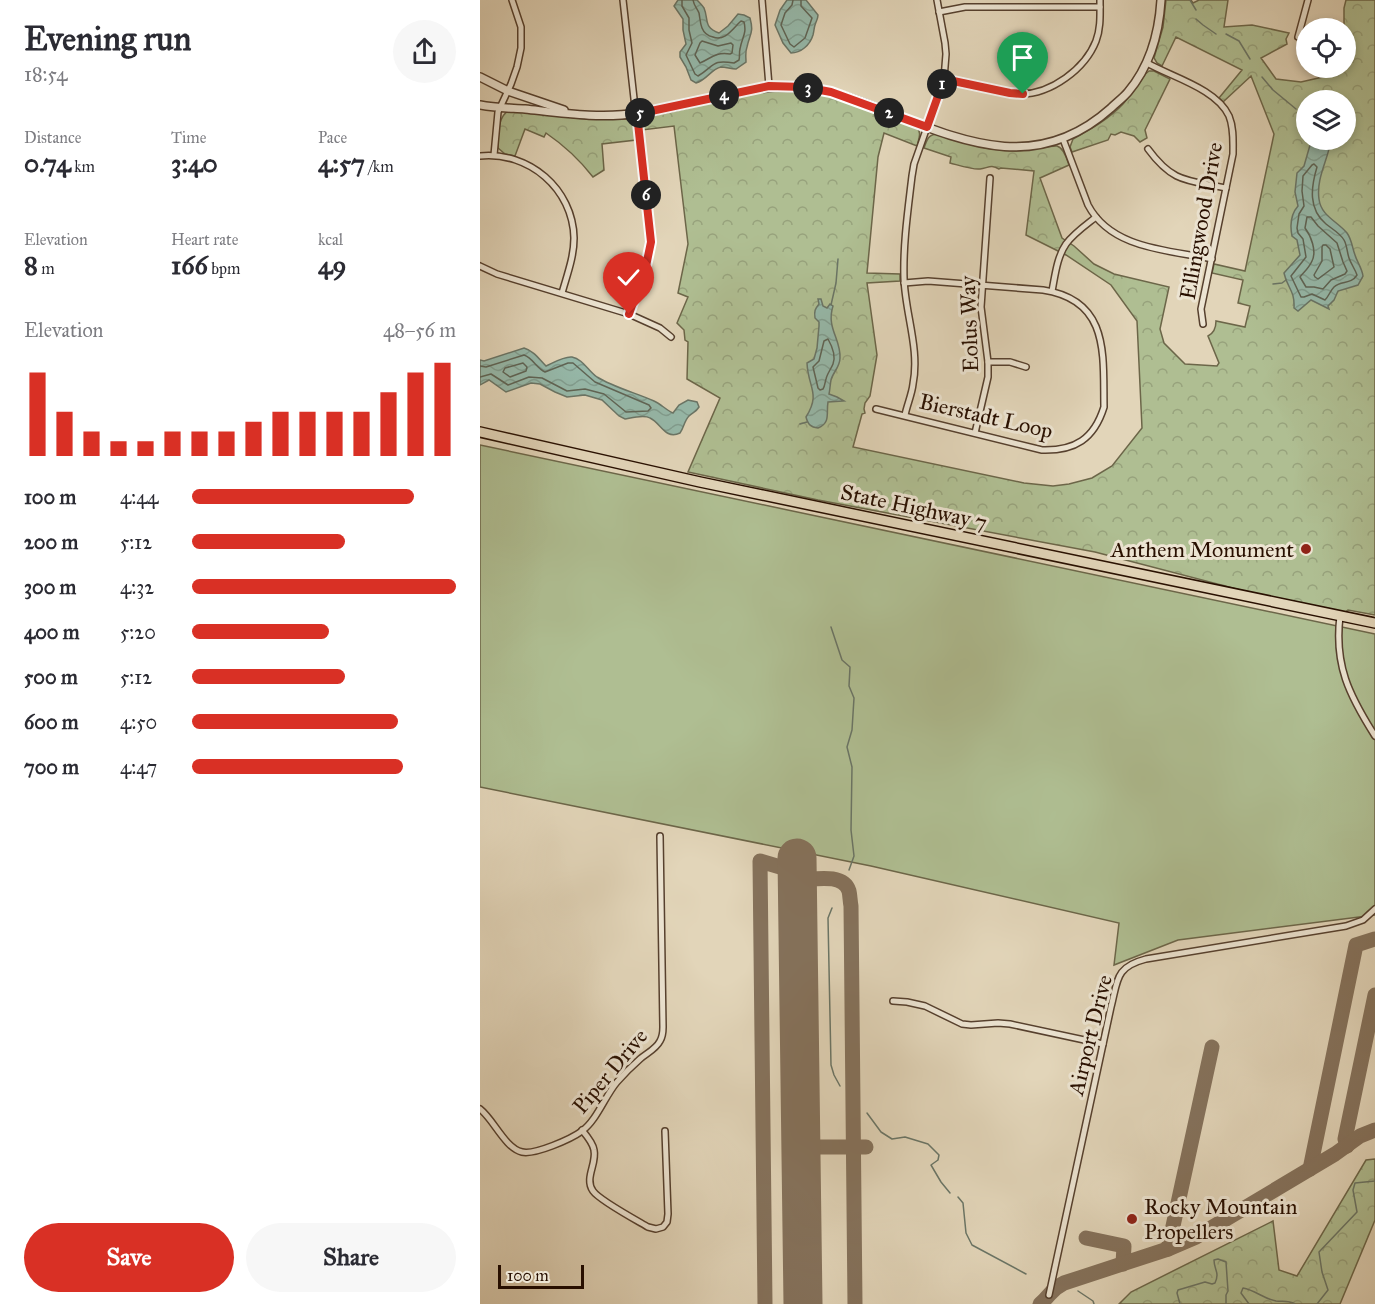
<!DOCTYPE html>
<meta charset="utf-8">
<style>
body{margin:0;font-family:"IM FELL Great Primer",serif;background:#f7f7f7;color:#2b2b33;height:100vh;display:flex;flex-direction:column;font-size:22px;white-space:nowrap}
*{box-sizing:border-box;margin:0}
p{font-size:20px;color:#7c7c81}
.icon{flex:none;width:33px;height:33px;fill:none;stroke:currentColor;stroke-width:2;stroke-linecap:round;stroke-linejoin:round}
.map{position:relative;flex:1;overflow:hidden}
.panel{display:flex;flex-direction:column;background:#fff;width:480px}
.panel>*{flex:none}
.fabs{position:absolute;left:816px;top:18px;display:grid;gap:12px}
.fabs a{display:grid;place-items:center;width:60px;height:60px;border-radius:50%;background:#fff;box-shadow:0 3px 9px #0003;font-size:30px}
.scale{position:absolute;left:18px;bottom:15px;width:86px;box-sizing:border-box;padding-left:6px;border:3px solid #280f00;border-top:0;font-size:16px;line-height:21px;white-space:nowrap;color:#280f00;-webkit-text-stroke:4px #ece4d2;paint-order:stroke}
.pin{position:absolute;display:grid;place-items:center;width:51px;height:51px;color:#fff;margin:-62px -26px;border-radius:50% 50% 50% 0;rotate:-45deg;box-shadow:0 0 6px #0007}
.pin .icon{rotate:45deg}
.km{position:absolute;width:30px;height:30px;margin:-15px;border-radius:50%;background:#222;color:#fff;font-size:16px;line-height:30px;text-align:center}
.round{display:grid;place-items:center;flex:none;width:63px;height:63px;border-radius:32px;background:#f7f7f7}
.summary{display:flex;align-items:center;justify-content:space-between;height:102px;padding:0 24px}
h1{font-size:33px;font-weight:700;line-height:45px}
.metrics{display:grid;grid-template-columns:repeat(3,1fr);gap:9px;height:102px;padding:6px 24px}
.metrics div{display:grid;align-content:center}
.metrics b{font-size:26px;font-weight:700}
.metrics small{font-size:16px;font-weight:400}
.metrics p{font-size:16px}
.chart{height:168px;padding:12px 24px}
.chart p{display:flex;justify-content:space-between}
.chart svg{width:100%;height:108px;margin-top:6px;stroke:#d93025;stroke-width:6}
.primary-button{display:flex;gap:12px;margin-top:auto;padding:12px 24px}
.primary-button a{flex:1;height:69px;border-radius:36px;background:#d93025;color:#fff;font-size:24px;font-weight:700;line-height:69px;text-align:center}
.primary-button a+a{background:#f7f7f7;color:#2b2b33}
ul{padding:0 24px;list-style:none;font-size:20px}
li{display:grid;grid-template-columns:96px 72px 1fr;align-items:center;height:45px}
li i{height:15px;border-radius:8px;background:#d93025}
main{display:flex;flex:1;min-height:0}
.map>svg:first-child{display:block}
.green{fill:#afbe92;stroke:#6c6649;stroke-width:1.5}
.forest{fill:url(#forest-crowns);stroke:#6c6649;stroke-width:1.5;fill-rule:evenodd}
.water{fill:url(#water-waves);stroke:#6a7566;stroke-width:1.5}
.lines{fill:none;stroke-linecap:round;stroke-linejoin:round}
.shore{stroke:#5f6455;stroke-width:1.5}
.stream{stroke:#6a7566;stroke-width:1.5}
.taxiway{stroke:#85725c;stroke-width:15}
.runway{stroke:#85725c;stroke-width:39}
.minor-casing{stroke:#56402e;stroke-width:8}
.tertiary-casing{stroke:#56402e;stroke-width:10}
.primary-casing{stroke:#280f00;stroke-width:12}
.minor{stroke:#ece4d2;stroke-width:5}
.tertiary{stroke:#ece4d2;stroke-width:7}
.primary{stroke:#e2d5b9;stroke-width:9}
.route-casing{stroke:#fff;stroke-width:12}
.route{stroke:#d93025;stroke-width:8}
.poi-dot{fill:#8f2418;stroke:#ece4d2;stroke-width:2}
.labels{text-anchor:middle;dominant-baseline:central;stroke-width:6;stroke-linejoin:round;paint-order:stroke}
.street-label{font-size:22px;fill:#280f00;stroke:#ece4d2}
.poi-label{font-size:22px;fill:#280f00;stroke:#ece4d2;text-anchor:end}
</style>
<main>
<section class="panel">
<div class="summary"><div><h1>Evening run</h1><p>18:54</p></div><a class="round"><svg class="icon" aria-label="share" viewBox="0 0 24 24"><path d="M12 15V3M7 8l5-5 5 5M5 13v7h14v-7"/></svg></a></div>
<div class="metrics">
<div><p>Distance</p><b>0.74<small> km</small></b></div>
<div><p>Time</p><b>3:40</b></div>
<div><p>Pace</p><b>4:57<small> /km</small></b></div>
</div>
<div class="metrics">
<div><p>Elevation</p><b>8<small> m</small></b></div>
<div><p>Heart rate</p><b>166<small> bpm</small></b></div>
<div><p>kcal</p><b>49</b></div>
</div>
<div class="chart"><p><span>Elevation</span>48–56 m</p>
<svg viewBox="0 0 160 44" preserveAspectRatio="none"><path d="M5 44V10M15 44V26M25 44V34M35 44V38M45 44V38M55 44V34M65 44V34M75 44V34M85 44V30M95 44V26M105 44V26M115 44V26M125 44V26M135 44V18M145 44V10M155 44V6"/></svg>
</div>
<ul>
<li><b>100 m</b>4:44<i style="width:84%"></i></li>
<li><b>200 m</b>5:12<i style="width:58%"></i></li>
<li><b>300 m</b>4:32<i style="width:100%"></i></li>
<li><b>400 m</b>5:20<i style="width:52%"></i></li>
<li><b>500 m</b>5:12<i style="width:58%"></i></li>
<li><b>600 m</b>4:50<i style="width:78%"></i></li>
<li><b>700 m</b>4:47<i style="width:80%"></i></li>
</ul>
<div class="primary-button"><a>Save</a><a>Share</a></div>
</section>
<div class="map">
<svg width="895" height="1304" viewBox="0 0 895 1304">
<defs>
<pattern id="forest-crowns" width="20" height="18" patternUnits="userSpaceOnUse" patternTransform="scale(1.5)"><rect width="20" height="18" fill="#afbe92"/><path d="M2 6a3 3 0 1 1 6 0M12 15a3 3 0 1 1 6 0" fill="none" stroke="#97a27c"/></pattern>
<pattern id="water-waves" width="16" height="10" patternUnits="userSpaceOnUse" patternTransform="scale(1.5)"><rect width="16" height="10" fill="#96b9aa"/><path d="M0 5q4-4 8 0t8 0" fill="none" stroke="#819e90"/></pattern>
</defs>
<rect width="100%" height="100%" fill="#e2d5b9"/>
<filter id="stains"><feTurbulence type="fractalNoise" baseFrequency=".00333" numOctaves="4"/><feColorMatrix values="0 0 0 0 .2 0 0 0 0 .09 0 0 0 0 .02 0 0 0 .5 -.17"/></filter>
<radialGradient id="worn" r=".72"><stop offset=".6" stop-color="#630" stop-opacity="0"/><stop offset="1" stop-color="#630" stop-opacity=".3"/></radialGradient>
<path class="green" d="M0,445L895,634V915L698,940L634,965L639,923L391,866L0,787Z"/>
<g class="forest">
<path d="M686,0H711L713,3L719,0H748L744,27L772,25L809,33L806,39L807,44L781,58L796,79L821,82L847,76L851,68H866V28H864V8L866,0H895V615L868,610L860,616L615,552L338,500L208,472L240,398L207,379L208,342L205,340L204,330L197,323L208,297L198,293L208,244L194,126L162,130C161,123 162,118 169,116C221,106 279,85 332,93C367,98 402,114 436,126C442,132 439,138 437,146L404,133L398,157L387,273L420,274V281L387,283L397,355L390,396L385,403L384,409L385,413L382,414L373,447L544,483L573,486L589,484L612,478L632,466L662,428L657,321L631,285L586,255L546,235L554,171L521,168L519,169C511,164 508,168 500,169C493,170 478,165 470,163L471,157L444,148C447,140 448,134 458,134C483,143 508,151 535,151C544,151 573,145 577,146C584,148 587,159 589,165L560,178L582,238L594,246L614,264L634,274L689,287L680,329L684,343L705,364L737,366L739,363L728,336C734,333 736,328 736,321L765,327L770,306L758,303L763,280L732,273L734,264L765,271L794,134L771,76L743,102L739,98L762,70L696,37L682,66L677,63L674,58L683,27ZM826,100H866V140H826Z"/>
<path d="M669,71H674L690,79L665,130L667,138L660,142L654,136L641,132L635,135L631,134L628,140L592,152L590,147L593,139C611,129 629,119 643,104C651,95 660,77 669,71Z"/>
<path d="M30,110L105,119H146L153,124L156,140L122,144L124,170L113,177C99,159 85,146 66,133L64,137L45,129L35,156L25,154L18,148C18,135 17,116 30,110Z"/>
<path d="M895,1159V1220L860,1304H639L651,1292L793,1221L799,1270L817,1276L886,1160Z"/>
</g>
<g class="water">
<path d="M198,0H217C219,2 222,5 224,8C229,20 223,27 239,33L248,26L258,14L264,15L270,18C274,33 270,33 267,47C265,52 266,57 266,62L256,69C251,69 246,67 241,67C231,69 227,80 216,83L211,80L206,67L200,57V52L206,44L203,30V19L194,6Z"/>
<path d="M307,0H326L338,15C338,19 336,21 335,25C334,28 334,31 333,35C330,45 321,53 311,53L303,43L295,25L300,10Z"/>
<path d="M834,140H851C848,160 836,178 839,199C841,216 857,221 867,233C872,240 872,247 875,255C877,262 882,268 883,276L878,285L858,291L854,300L848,306L849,309L831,300L818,311L814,308C815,290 807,288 804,273L820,255L817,240L812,236C810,226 811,214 818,206L815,192L817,173L824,166L830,145Z"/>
<path d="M338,299H341L343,306L347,308L350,304L353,306C346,328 361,339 360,358C360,367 353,372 351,380C350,385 350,390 349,394L357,397L364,401L348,402C346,413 351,423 338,428C331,427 328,425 326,417C341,393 328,388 327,363L334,359L337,348L339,326V322L335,318C334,311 335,309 339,304Z"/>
<path d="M44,348C54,351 59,359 66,366C73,363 84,356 92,357C103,359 108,371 117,377C133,387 156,393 174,401C181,404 186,410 193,413L199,405L208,400L217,402L219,407C216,412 213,412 209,416C204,421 204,428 200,433C185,440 181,423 170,418C164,414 151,418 145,419L139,416L122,400L105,395L87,397L75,392L60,384L51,383L26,392L9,380L0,385V360L4,361Z"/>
</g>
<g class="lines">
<g class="shore">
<path d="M202,0V6L209,18V30L212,43L206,55L215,74L218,76C235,66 231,59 254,63L259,60C260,56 259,52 260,49C262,37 267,34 264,22L261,21C253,28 245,42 233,37C228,36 224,33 222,28C220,23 220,18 219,13C217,8 214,6 213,0"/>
<path d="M313,0L312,5L305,13L301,25L310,44L314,47L325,38L332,18L321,6V0"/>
<path d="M222,41L238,46L251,43L253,45L252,53L250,54C234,52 232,58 220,63L215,55L220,43Z"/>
<path d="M834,164L837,167C831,187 828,209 846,224C852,229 860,233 864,240C867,245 867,252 869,258C871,264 875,269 877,275C871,285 861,280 854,287C850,291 849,296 845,300L832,294L824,297H821L811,276L826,257L823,239L818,233L817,228L819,214L824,206L822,191L823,176L832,165Z"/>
<path d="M827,217H831L838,226L857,243L863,262L867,271L865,274L851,280L843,289L834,287H826L820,277C824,272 829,268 832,261C837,251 831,236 825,228Z"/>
<path d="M843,245H846L850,249L854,267L838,279L835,277L834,275L842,261V247Z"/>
<path d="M348,339C352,346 356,356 353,364C351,369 347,374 346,379C345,382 345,386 343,389L340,390L338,388L333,367L339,361L344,341Z"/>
<path d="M43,363L47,367L46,371L30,377L23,372L25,368Z"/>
<path d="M0,366L6,367L44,355C53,358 56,368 65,372L88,363H93L115,382L169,405L171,408L168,411L146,412L124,394L105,389L87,391L62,378L49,377L28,385L11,374L0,377"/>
</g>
<g class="stream">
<path d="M710,0L716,10"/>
<path d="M716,19L723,25L736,34"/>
<path d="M746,34L759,41L770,59"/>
<path d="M782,77L793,90L816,109"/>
<path d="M793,284L802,283L806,280"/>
<path d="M351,305L356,283L358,259"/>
<path d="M320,424L327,422"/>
<path d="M351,627L362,660L370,667L369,686L374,698L372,730L367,747L372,767L371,830L374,856L369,870"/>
<path d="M352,908L348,918L351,1065L354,1075L360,1086"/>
<path d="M387,1113L401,1132L412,1139L425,1137L448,1144L459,1155L458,1160L451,1165L461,1182L470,1193"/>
<path d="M478,1197L483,1203L486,1233L492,1245L546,1274"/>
<path d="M598,1291L613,1301L614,1304"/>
<path d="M700,1304L697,1293L698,1290L725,1282L732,1284L735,1283C740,1272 734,1270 734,1260L738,1259L746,1262L748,1291L746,1295V1304"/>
<path d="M769,1304L761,1293L763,1288C775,1290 784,1299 796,1301C803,1302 808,1300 815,1304"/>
<path d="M837,1304L848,1290L842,1272L839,1252L877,1212L873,1190L875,1183L895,1181"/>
</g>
<g class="taxiway">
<path d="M317,880C332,880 363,872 369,891C370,895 370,901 371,906L375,1304"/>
<path d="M867,1146L865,1139L895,995"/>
<path d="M321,1147H386"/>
<path d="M830,1169L876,945L895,939"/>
<path d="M606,1238L644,1246L643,1264"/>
<path d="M688,1249L732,1047"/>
<path d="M285,1304L280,861L317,872"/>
<path d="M560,1304C571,1295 570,1290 584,1283L688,1249L716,1237L855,1154L880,1136L895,1130"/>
</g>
<path class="runway" d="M317,858L323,1304"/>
<defs>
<g id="minor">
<path d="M143,0L170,242L166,266L149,314"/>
<path d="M282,0L289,86"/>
<path d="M459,12L485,7H620"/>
<path d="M818,37L828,0"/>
<path d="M667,63C692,77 737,89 749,116C754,128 753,142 753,154L721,309L723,324"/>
<path d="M464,79C481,82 497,86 514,90C523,91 532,94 541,94C571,94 605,69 616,41C621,28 620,14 620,0"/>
<path d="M583,139L608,205C631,249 688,250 732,259"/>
<path d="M668,149C693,183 707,180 746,188"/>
<path d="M14,155L18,112L31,84L37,67L41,48V27L32,0"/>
<path d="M0,156C49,151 93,189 94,238C94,257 87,275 82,293"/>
<path d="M0,266L17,274L149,314L180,328L191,337"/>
<path d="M572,291C575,276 577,257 586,244C594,233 606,225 616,217"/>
<path d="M508,362H530L546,367"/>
<path d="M396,409L562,450C595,451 614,439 624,407C623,355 630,300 563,290L448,281L424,283"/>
<path d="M425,415C427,405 432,394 433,384C440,349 425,313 424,278C423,244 428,210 432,176L434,164L464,79L466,54L465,43L457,0"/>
<path d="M495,433L508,377V362L501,307L510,178"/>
<path d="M860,616C854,665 869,695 895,736"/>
<path d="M413,1001L427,1002L445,1006L482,1024L491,1025L518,1023L530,1024L623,1044"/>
<path d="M0,1109C14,1120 25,1148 42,1152C55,1155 91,1139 102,1131C117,1120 125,1096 137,1082C144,1074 152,1066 160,1059C167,1053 176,1049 180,1041C183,1036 183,1032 183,1027L180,836"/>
<path d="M102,1130C107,1136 113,1143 114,1150C117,1164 104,1178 113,1191C119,1200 156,1220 168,1227L176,1229L183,1227L187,1222L188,1214L185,1131"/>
<path d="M569,1295L631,1007C638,980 635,967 666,959L866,926L883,920L895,909"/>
</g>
<g id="tertiary">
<path d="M0,77L28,91L84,110"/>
<path d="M0,105C15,108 30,108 45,109C82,113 121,119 158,113C193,109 227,98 261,92C272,90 284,86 296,87C315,87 333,87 351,92C364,95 377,101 389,105C474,137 552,179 631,108C636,103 643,98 648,92C669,67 679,33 681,0"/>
</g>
<path id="primary" d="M0,432L220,482L895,623"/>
</defs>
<use href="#minor" class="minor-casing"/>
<use href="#tertiary" class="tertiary-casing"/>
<use href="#primary" class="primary-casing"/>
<use href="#minor" class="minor"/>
<use href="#tertiary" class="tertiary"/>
<use href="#primary" class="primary"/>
</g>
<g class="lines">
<defs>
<path id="route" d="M149,314L166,266L171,242L157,114L289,86L324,87L351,92L447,127L464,79L530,93L543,94"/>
</defs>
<use href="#route" class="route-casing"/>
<use href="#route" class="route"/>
</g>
<g class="poi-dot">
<circle cx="826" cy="549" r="6"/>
<circle cx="652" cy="1219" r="6"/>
</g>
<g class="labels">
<g class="street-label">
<text transform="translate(721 221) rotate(-80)">Ellingwood Drive</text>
<text transform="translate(489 324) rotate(-92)">Eolus Way</text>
<text transform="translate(506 416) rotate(13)">Bierstadt Loop</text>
<text transform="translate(434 507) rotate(12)">State Highway 7</text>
<text transform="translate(610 1035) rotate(-76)">Airport Drive</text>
<text transform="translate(130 1071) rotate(-50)">Piper Drive</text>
</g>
<g class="poi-label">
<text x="814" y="549">Anthem Monument</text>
<text x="664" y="1206" text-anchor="start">Rocky Mountain<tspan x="664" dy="25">Propellers</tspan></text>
</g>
</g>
<rect width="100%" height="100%" filter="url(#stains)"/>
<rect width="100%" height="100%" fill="url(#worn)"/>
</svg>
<div class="fabs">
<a><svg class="icon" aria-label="locate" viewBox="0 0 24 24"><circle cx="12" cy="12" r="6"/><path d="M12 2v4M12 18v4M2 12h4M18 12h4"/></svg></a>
<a><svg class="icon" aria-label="layers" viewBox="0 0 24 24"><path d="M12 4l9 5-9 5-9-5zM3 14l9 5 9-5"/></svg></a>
</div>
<div class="scale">100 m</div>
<div class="pin" style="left:543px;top:94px;background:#1e9e55"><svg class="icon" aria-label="arrive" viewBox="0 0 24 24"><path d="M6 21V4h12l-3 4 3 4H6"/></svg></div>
<div class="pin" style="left:149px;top:314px;background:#d93025"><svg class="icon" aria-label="check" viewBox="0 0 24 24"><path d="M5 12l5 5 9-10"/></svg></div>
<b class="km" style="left:462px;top:84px">1</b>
<b class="km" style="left:409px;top:113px">2</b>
<b class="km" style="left:328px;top:88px">3</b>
<b class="km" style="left:244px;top:95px">4</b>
<b class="km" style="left:160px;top:113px">5</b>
<b class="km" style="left:166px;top:195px">6</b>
</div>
</main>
